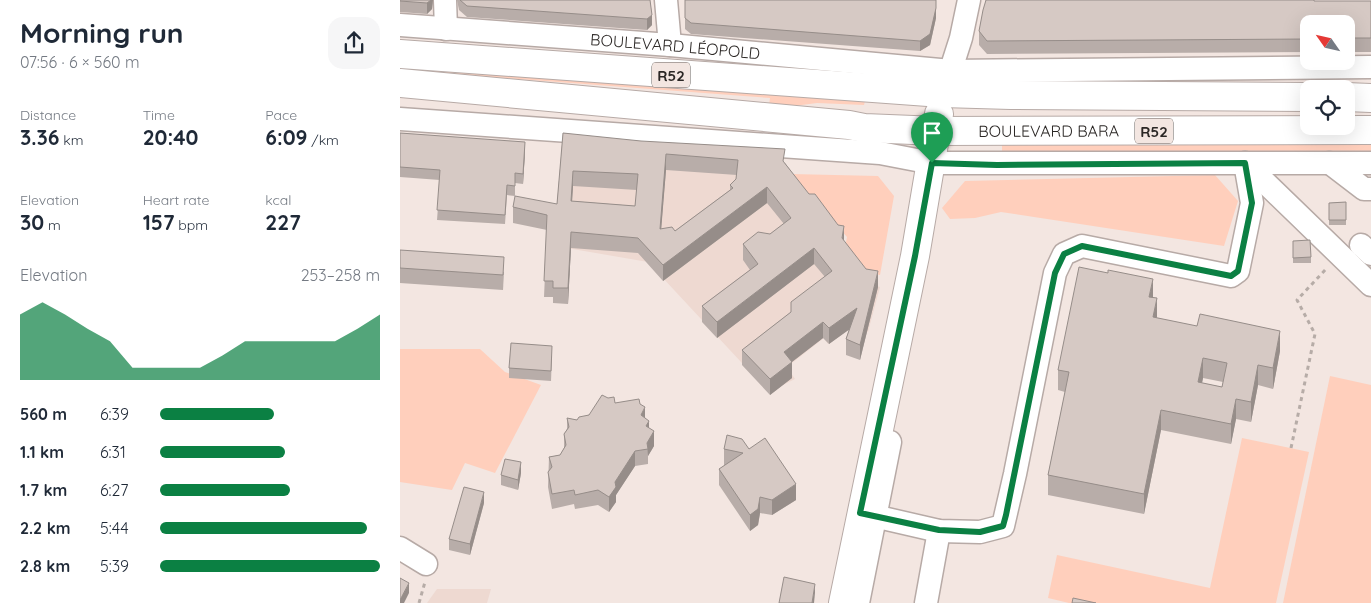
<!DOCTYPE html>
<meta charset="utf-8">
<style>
body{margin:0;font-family:Quicksand,sans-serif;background:#f6f6f7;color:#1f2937;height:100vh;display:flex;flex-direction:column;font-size:19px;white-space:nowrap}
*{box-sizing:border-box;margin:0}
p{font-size:16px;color:#747a83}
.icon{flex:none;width:28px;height:28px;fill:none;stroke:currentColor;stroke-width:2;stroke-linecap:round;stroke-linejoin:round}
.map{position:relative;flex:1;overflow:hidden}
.side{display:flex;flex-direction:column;background:#fff;width:400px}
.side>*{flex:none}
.needle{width:32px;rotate:304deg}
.controls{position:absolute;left:900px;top:15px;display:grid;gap:10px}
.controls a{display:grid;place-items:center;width:55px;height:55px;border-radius:10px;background:#fff;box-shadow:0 5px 20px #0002;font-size:25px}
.pin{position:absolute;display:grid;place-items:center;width:42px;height:42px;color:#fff;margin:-51px -21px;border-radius:50% 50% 50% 0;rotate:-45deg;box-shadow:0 0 5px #0007}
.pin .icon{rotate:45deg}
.round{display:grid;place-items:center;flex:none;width:52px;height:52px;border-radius:15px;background:#f6f6f7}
.headline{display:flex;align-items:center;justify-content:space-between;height:85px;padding:0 20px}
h1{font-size:28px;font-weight:700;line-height:38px}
.metrics{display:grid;grid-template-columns:repeat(3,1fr);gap:8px;height:85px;padding:5px 20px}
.metrics div{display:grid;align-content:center}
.metrics b{font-size:21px;font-weight:700}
.metrics small{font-size:14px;font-weight:400}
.metrics p{font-size:14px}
.chart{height:140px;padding:10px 20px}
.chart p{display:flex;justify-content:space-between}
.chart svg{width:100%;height:90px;margin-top:5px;fill:#0b8043;opacity:.7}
ul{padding:0 20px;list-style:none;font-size:16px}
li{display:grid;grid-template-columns:80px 60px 1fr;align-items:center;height:38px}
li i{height:12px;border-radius:6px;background:#0b8043}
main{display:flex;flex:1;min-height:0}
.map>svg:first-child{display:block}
.built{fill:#eed9d1}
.green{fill:#ffcfbc}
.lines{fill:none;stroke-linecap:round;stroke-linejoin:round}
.minor-casing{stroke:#b7aaa6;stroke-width:25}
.major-casing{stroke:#b7aaa6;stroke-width:30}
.path{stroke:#b6aca7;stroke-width:3;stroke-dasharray:4 4;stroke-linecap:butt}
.minor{stroke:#fff;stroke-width:22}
.major{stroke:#fff;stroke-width:28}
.wall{fill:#b8ada9;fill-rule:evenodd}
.shaded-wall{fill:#968d89}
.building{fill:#d6c9c4;stroke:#968d89;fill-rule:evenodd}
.route-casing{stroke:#fff;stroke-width:10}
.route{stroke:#0b8043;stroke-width:6}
.labels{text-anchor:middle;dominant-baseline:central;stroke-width:4.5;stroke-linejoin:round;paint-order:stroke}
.shield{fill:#f3e6e1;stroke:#67605d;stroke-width:1}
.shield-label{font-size:15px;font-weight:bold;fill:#2b2725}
.street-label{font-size:16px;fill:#2b2725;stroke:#f3e6e1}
</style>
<main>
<section class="side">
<div class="headline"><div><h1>Morning run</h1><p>07:56 · 6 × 560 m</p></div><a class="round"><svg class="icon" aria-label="share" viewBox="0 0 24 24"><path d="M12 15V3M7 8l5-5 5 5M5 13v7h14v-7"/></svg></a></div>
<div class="metrics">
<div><p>Distance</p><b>3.36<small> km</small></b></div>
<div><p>Time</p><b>20:40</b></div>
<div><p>Pace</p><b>6:09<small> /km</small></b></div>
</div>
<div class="metrics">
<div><p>Elevation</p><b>30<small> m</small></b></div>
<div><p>Heart rate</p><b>157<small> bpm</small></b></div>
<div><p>kcal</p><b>227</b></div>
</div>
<div class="chart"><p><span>Elevation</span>253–258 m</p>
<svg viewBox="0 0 160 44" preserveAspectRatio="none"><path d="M0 44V12L10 6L20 12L30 19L40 25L50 38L60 38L70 38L80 38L90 32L100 25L110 25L120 25L130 25L140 25L150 19L160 12V44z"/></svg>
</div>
<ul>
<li><b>560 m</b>6:39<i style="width:52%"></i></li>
<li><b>1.1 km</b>6:31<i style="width:57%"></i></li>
<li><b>1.7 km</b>6:27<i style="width:59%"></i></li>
<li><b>2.2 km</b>5:44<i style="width:94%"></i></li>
<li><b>2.8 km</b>5:39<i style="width:100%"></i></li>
</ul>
</section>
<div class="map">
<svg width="971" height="603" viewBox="0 0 971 603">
<rect width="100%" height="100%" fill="#f3e6e1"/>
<g class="built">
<path d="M162,150L341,161L466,283L480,287L468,332L435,324V337L428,344L424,338L387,367L395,379L369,392L248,262L155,246Z"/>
<path d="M37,589H91L87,603H27Z"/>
</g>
<g class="green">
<path d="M0,62L466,97L464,105L417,103L386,107L369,105L370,98L0,70Z"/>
<path d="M621,143H971V152L602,154V144Z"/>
<path d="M391,174L478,176L494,196L480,275L463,271L444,252L447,237Z"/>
<path d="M815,175L838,201L824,246L601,212L575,218L550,219L542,208L565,181Z"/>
<path d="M0,349H80L105,372L141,385L95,473L65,463L52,490L0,482Z"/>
<path d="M930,376L971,385V603H883Z"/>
<path d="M842,438L909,452L876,603H669L648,598L657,555L810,588Z"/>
</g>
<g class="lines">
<defs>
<g id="minor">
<path d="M45,0L46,29"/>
<path d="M266,0L270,45"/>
<path id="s1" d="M0,25L270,45L551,71L971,67"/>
<path d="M546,85L561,38L569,0"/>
<path d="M0,119L480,153L532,163H971"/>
<path d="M845,163L971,285"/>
<path d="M930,163L964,189H971"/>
<path d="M961,245L971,254"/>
<path d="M461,513L539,531L580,532L603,526L615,474L655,273L664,254L682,246L831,276L838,271L852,203L845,163"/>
<path d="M0,548L26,564"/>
<path d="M458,603L490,442"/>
<path d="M526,603L539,531"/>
</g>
<g id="major">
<path d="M0,54L542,93L611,95L909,97"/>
<path id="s2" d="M0,83L449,125L464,128L538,131L971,130"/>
<path d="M946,97L971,98"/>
<path d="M443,603L515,256L539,114"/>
</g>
</defs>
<use href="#minor" class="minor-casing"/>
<use href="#major" class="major-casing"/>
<g class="path">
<path d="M891,448L915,334L897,300L927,268"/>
<path d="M19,603L25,582"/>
</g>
<use href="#minor" class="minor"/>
<use href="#major" class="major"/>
</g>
<g class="wall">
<path d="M0,0H33L32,9L27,14L0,12Z"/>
<path d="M57,0H250L252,25L247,30L67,17L59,10Z"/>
<path d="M285,0L536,18L530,45L520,51L291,34L285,29Z"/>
<path d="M586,0H914V1H971V52H946V24H909V52L587,54L579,45V31Z"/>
<path d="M0,133L125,152L123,184L115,183V196L107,195L105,224L37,220L40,180L0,177Z"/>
<path d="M163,133L385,163L478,287L460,360L446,355V339L449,329L429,344L423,338L392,362V378L370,395L342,365V350L391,312L425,277L414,264L317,338L302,322V306L350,270L343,260V244L370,234L384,224L367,203L263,281L238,253L171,248L168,304L153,303V297H144L147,230L113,223V207L157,204ZM266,170L337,175L336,179L330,185V190L275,231L261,229ZM173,186L237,190L235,206L172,201Z"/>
<path d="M946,202V225H929V203Z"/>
<path d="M893,241L911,257V263H893Z"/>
<path d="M0,250L104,272L103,290L0,283Z"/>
<path d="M708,273L753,297L757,318L880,351L873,389L858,385L851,422L836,419L831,444L761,430L744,514L648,495V475L665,392L658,390V370ZM803,378L823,382L822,387L802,383Z"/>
<path d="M152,356L151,381L109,378V368Z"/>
<path d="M215,403L240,404L249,428L254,446L248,456V464L235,466L216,495V502L209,512L198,505L175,509L174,504L152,509L148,487L149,457L160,455L164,448V434L167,429V418L177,420Z"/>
<path d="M324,449H349L396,500L372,515L360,513L358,525L350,531L319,485V469L325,465H324Z"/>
<path d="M121,473L118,490L101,485V475Z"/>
<path d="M84,503L70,555L49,550V539Z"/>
</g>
<g class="shaded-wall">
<path d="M31,0H33L32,9L27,14V3Z"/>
<path d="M536,8V18L530,45L520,51V41Z"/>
<path d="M252,15V25L247,30V19Z"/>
<path d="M125,142V152L123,184V174Z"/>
<path d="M266,154V170L260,244V229Z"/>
<path d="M173,171V186L171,217V201Z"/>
<path d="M367,187V203L263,281V265Z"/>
<path d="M444,226V242L442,238Z"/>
<path d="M171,232V248L168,304V288Z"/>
<path d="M414,248V264L317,338V322Z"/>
<path d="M478,271V287L460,360V345Z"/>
<path d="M753,279V299L749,297Z"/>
<path d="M757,298V318L753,317Z"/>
<path d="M457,308V324L429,344V328Z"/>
<path d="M423,322V338L384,368V352Z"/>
<path d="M880,331V351L873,389V368Z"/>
<path d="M803,358V378L798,402V382Z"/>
<path d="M392,362V378L370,395V379Z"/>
<path d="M858,365V385L851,422V402Z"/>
<path d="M836,399V419L831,444V424Z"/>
<path d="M245,407V422L241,415Z"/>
<path d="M761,410V430L744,514V494Z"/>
<path d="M249,421V435L246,426Z"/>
<path d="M254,431V446L248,456L247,443Z"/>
<path d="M235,451V466L216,495V502L209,512V497L215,482Z"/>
<path d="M121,462V473L118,490V480Z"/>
<path d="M396,484V500L372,515V500Z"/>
<path d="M84,492V503L70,555V544Z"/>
<path d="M360,497V513L358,525L350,531V515Z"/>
<path d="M9,583V593L4,603H0V600Z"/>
<path d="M415,584V593L414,603H412Z"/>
</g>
<g class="building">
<path d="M0,0H31L27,3L0,1Z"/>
<path d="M60,0H250L252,15L247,19L67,6Z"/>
<path d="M285,0H536V8L530,34L520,41L291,23L285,18Z"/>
<path d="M586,0H914V1H971V38H946V24H909V39L587,41L579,31L583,10Z"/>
<path d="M0,133L125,142L123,174L115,173V186L107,185L105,215L37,210L40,170L0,167Z"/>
<path d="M163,133L241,141L385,149L383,161L409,194H415L438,225L444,226L442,238L466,269L478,271L460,345L446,339L457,308L429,328L423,322L384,352L392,362L370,379L342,350L391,312V302L432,271L414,248L317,322L302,306L358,264L343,244L358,232L370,234L391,218L367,187L263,265L238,238L171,232L168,288H153V281H144L147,215L113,207L115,196L157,204ZM266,154L338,160L336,179L330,185L333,188L275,231L272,227L260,229ZM173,171L238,174L235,206L171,201Z"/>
<path d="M946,202V220H929V203Z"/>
<path d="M910,240L911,257L893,258V241Z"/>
<path d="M0,250L104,257L103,275L0,268Z"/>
<path d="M679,267L708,273V270L753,279L749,297L757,298L753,317L797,326L800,314L880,331L873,368L858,365L851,402L836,399L831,424L761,410L744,494L648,475L669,372L658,370ZM803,358L827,363L822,387L798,382Z"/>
<path d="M111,343L152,346L151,371L109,368Z"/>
<path d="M202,395L208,398L214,397L215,403L239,399L240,404L245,407L241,415L249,421L246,426L254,431L247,443L248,449L235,451L215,482L216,487L209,497L198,490L175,495L174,490L152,494L148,472L152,467L149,457L160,455L166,445L164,434L169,427L167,418L177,420L179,417L189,415Z"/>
<path d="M327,435L342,439L349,449L365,438L396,484L372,500L360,497L358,509L350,515L319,469L343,453L324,449Z"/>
<path d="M105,459L121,462L118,480L101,475Z"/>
<path d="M64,487L84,492L70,544L49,539Z"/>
<path d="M384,577L415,584L412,603H379Z"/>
<path d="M0,578L9,583L0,600Z"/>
<path d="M673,598L696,603H672Z"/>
</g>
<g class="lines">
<defs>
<path id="route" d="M532,163L597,165L845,163L852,203L838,271L831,276L682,246L664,254L655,273L606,515L603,526L580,532L539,530L460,513L515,256Z"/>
</defs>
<use href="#route" class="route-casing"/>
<use href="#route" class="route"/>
</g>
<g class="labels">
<g class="shield">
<rect x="252" y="62.5" width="38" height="25" rx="4"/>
<rect x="735" y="118.5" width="38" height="25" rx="4"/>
</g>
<g class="shield-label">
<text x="271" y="75">R52</text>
<text x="754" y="131">R52</text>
</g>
<g class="street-label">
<text stroke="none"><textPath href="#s1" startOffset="276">BOULEVARD LÉOPOLD</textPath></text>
<text stroke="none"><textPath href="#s2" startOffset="651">BOULEVARD BARA</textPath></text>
</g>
</g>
</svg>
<div class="controls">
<a><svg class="needle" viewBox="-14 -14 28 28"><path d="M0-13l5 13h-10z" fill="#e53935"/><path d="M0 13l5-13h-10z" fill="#747a83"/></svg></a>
<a><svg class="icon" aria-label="locate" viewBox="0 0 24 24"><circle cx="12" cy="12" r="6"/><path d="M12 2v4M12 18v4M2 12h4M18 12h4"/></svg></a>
</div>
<div class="pin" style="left:532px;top:163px;background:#1e9e55"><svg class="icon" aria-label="arrive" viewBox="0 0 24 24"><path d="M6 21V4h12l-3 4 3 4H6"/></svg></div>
</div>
</main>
